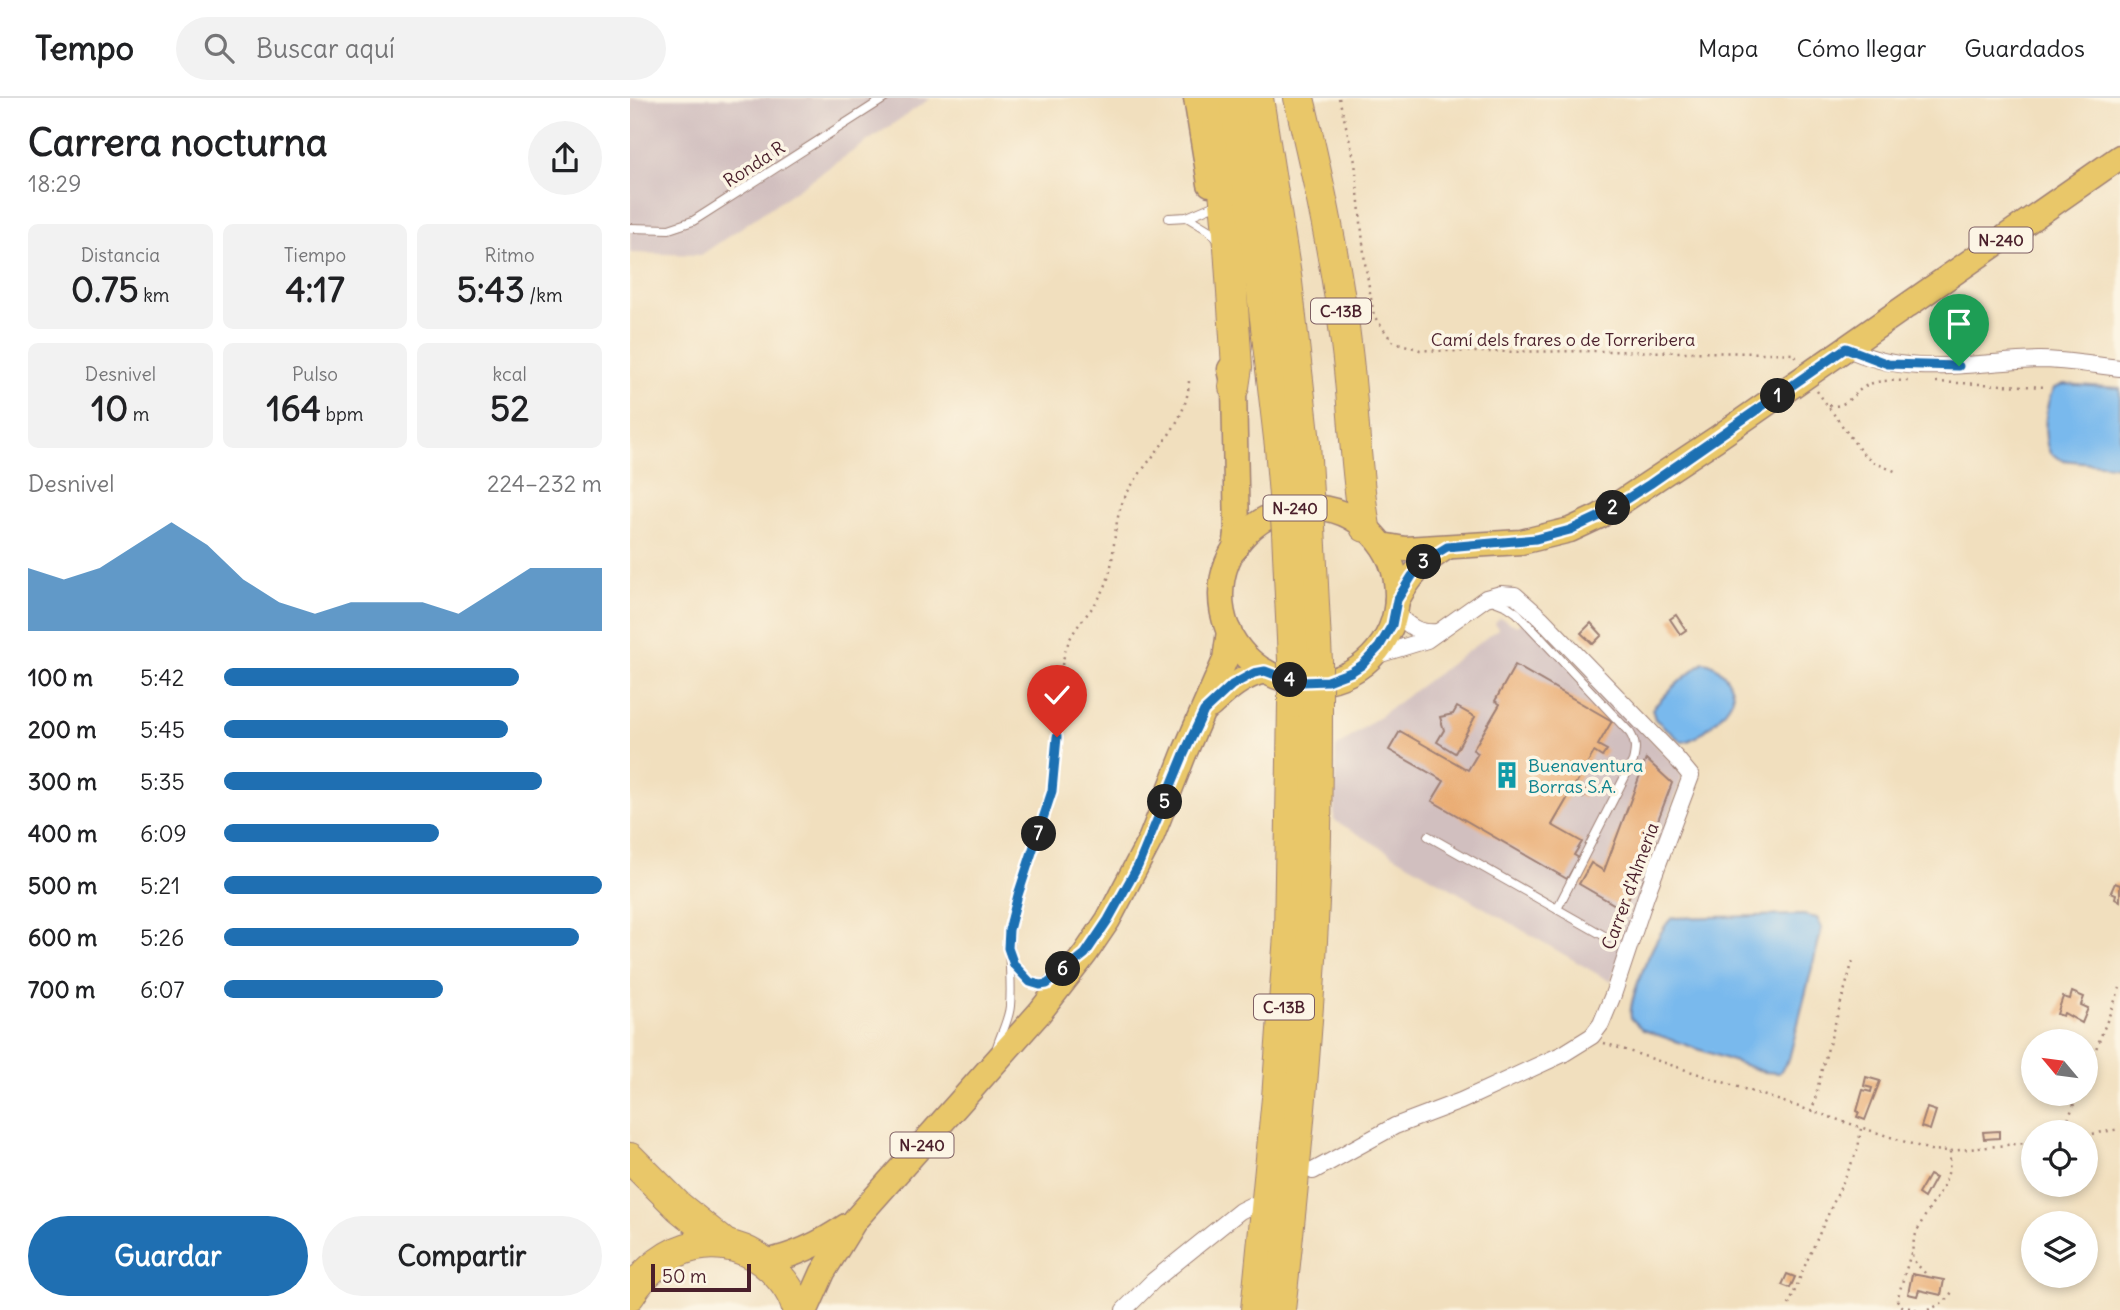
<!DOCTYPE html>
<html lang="es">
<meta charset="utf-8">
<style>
body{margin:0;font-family:Delius,sans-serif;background:#f2f2f2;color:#202124;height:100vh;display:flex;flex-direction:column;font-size:26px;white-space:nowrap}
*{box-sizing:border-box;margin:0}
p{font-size:23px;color:#757577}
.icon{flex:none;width:38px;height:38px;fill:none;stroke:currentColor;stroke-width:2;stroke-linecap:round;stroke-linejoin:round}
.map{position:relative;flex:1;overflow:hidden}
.sheet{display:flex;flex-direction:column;background:#fff;width:630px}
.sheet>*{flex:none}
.needle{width:46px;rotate:299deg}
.controls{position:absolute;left:1391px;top:931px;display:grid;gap:14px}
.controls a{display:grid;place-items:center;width:77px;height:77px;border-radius:50%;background:#fff;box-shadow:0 4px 10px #0003;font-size:35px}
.scale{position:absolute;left:21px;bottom:18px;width:100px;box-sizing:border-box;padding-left:7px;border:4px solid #4a1f2b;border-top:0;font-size:19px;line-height:24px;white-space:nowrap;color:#4a1f2b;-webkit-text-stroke:5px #fcf5e5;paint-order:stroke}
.pin{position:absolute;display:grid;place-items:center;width:60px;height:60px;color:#fff;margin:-72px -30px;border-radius:50% 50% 50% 0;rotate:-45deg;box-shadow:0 0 7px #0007}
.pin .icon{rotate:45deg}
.km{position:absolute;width:35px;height:35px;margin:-18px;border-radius:50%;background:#222;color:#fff;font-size:19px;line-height:35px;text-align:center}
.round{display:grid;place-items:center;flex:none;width:74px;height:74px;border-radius:37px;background:#f2f2f2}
.headline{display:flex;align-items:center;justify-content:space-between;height:119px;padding:0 28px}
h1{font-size:38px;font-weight:800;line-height:52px}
.figures{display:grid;grid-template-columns:repeat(3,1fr);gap:10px;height:119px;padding:7px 28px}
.figures div{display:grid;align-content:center;border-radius:10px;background:#f2f2f2;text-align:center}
.figures b{font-size:35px;font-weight:800}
.figures small{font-size:19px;font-weight:400}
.figures p{font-size:19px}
.chart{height:196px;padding:14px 28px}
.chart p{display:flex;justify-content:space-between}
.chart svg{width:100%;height:126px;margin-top:7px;fill:#1f6fb2;opacity:.7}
.action{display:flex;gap:14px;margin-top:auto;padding:14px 28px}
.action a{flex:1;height:80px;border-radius:42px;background:#1f6fb2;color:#fff;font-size:28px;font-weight:800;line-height:80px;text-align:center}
.action a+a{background:#f2f2f2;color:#202124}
ul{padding:0 28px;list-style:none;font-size:23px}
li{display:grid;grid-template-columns:112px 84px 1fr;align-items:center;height:52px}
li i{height:18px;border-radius:9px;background:#1f6fb2}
header{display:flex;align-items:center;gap:42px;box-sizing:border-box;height:98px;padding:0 35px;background:#fff;border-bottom:2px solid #e0e0e0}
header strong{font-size:33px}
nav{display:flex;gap:38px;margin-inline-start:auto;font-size:24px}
.search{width:490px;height:63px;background:#f2f2f2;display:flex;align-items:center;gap:18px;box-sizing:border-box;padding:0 24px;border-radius:38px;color:#757577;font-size:26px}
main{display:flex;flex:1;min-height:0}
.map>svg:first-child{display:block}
.industrial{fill:#d1bfbf}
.water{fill:#79b9ed;stroke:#626c8c;stroke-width:2}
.building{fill:#eaad74}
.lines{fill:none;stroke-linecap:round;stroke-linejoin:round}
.lane-casing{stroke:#9e7f74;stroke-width:10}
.street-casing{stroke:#9e7f74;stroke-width:18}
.primary-casing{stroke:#9e7f74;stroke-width:27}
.highway-casing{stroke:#9e7f74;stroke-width:32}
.path{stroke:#9e7f74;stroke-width:2.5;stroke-dasharray:2 5;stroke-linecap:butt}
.lane{stroke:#fff;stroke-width:8}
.street{stroke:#fff;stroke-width:16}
.primary{stroke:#e9c769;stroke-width:24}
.highway{stroke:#e9c769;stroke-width:30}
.highway-bridge-casing{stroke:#9e7f74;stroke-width:32;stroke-linecap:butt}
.highway-bridge{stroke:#e9c769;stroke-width:30}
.route-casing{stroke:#fff;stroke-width:14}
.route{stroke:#1f6fb2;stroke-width:9}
.labels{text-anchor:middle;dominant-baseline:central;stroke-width:7;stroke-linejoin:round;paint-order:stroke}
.shield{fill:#fcf5e5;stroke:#7f5f63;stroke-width:2}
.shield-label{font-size:16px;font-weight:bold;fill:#4a1f2b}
.street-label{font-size:18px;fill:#4a1f2b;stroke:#fcf5e5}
.culture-label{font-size:18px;fill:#0d838f;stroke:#fcf5e5;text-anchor:start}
</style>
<header>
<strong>Tempo</strong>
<div class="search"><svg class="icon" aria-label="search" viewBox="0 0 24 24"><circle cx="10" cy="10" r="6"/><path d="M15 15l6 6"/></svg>Buscar aquí</div>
<nav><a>Mapa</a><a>Cómo llegar</a><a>Guardados</a></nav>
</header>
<main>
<section class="sheet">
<div class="headline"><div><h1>Carrera nocturna</h1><p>18:29</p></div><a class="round"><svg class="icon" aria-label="share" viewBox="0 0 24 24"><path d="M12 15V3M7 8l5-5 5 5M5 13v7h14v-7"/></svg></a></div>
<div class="figures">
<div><p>Distancia</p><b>0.75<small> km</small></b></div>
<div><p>Tiempo</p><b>4:17</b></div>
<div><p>Ritmo</p><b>5:43<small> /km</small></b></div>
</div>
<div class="figures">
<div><p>Desnivel</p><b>10<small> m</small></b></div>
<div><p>Pulso</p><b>164<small> bpm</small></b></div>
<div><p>kcal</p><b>52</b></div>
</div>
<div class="chart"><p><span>Desnivel</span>224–232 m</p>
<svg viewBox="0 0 160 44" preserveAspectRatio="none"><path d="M0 44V22L10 26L20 22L30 14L40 6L50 14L60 26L70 34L80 38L90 34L100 34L110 34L120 38L130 30L140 22L150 22L160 22V44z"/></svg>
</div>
<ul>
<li><b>100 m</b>5:42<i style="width:78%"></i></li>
<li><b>200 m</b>5:45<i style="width:75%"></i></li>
<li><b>300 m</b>5:35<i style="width:84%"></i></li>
<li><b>400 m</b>6:09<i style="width:57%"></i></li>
<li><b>500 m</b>5:21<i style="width:100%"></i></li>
<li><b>600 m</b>5:26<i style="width:94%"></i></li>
<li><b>700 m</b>6:07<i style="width:58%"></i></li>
</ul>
<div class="action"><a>Guardar</a><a>Compartir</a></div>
</section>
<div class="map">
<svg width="1490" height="1212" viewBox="0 0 1490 1212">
<rect width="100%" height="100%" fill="#fcf5e5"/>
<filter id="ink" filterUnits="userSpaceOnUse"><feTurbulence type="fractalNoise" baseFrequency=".0143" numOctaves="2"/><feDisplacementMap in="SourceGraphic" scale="14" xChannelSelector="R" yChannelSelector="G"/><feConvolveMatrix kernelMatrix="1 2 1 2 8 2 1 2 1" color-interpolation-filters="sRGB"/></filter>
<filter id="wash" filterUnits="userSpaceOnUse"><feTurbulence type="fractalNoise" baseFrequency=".00686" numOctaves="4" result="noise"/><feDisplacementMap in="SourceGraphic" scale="28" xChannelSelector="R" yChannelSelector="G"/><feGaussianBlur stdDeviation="1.57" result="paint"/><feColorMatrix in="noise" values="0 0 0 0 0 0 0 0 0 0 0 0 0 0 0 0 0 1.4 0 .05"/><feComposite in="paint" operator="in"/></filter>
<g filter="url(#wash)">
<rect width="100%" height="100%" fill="#f1dfbe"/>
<g class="industrial">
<path d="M0,0H301L71,157L0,155Z"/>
<path d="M899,516L1046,668L1052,679L981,884L704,722L706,650L868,531L865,525L870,520L887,528Z"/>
</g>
<g class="water">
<path d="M1434,286L1490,290V368L1432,362L1420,355C1412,339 1415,305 1424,290Z"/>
<path d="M1073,564C1089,565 1103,584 1103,600C1097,615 1068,643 1052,644L1025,621L1022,611L1043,589Z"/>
<path d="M1173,817L1187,820L1192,830L1159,961L1149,975L1134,974L1013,932L1001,920C997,902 1028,831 1042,820Z"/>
</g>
<g id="blocks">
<g class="building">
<path d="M1046,517L1056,532L1050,536L1040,521Z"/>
<path d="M961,525L972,537L963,546L951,535Z"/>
<path d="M885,567L982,623L968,647L977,652L972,659L964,654L945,687L957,694L953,700L941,694L922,727L952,744L944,757L949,760L937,781L802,703L814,683L759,652L770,633L838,672L848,655L843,652L870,606L865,603Z"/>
<path d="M827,609L845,619L825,655L807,644L814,632L810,619L823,616Z"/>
<path d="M1016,661L1042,685L994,812L949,786L961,765L974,773Z"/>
<path d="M1485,785L1490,787V803L1485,800L1486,796L1481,794Z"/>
<path d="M1442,894L1454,899L1451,907L1458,910L1452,925L1434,915L1433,918L1427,916L1433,899L1440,901Z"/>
<path d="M1236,979L1250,983L1235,1022L1227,1019L1229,1014L1227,1013L1233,992L1241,994L1242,990L1234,988Z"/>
<path d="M1297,1010L1306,1013L1300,1032L1291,1029Z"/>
<path d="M1369,1033V1040L1354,1041L1353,1034Z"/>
<path d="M1299,1077L1305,1080L1294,1100L1288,1096Z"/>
<path d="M1157,1176L1165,1179L1160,1190L1152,1187Z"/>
<path d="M1282,1176L1314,1182L1311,1197L1289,1192L1287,1198L1278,1196Z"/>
</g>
</g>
</g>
<g filter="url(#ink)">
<use href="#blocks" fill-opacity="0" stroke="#9e7f74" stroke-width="2"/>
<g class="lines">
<defs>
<g id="lane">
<path d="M557,119L580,133L588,142"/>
<path d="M539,120L557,119L583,108"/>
<path d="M0,130L39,131L63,123L255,0"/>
<path d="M862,502L877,508L887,515L1000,635C1006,645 1006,651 1003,663L927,811"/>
<path d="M798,738L978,840"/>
<path d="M381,860C387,877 407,895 423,880"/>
<path d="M367,949C371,936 379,921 380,908C383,876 375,847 383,816"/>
</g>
<g id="street">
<path d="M1216,250C1281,281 1340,264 1409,262C1435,262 1463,267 1490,270"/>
<path d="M765,515C779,528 788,536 808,534"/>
<path d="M683,1073L765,1028L831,1003L933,956L962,938L971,926L983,897L1016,798L1061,678L1047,661L912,521L885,497L871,496L856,500L797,542L741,559"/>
<path d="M494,1212L523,1183L610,1113L620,1108"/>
</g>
<g id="primary">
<path d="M566,0L580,86"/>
<path d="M600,271L604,289L607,435L605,451"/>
<circle cx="679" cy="497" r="88"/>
<path d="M752,447L775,451L891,444L940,432L970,418L1086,341L1490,59"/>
<path d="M767,502C780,478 794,463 817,449"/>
<path d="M580,608C597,592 612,578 635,573"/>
<path d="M134,1164C165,1158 190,1146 216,1128"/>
<path d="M176,1212L193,1174L225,1122L410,914L455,856L478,822L521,740L554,656L595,562L599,533"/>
</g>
<g id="highway">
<path d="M585,0L598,134L607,269L604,289"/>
<path d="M604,0L623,117L650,349"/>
<path d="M628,0L657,184L675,345"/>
<path d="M669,0C689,84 707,167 717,253C724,311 725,371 735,429"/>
<path d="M680,429L687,564"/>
<path d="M657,434L663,562"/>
<path d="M0,1060L49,1109L96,1147"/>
<path d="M0,1197C31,1145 96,1127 142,1171C153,1182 164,1196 167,1212"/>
<path d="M626,1212L647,1000L659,837L663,605"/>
<path d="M650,1212C665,1076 678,940 684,803C687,738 687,672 687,606"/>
</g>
</defs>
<use href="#lane" class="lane-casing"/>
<use href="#street" class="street-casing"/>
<use href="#primary" class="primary-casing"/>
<use href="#highway" class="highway-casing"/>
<g class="path">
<path d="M709,0L725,64L735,165L744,218L762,243L790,252L845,254L973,253L1139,255L1164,256L1167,261"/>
<path d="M1306,284L1416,289"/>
<path d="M1187,293L1232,355L1245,365L1267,374"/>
<path d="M1199,307C1216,312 1224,293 1238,287C1250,281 1265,283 1278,283"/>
<path d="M386,806C395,768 413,732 421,694C431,647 422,597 436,551C443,527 465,512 475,489C487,460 481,429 494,401C514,360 558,330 559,282"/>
<path d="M974,945L1300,1052L1320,1053L1404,1044"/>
<path d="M1456,976L1490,890"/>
<path d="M1182,1014L1192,971L1224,859"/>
<path d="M1433,1034L1448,996"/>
<path d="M1456,1037L1490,1031"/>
<path d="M1281,1155L1267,1202L1272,1208L1288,1212"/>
<path d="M1295,1175L1283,1162C1278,1131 1306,1108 1316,1081C1320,1072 1320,1063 1320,1053"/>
<path d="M1159,1207L1176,1165L1228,1051L1231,1030"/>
<path d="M1298,1212L1315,1204L1324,1191"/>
</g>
<use href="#lane" class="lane"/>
<use href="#street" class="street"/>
<use href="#primary" class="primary"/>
<use href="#highway" class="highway"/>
<defs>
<g id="highway-bridge">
<path d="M675,345L680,429"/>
<path d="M650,349L657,434"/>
<path d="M663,562V605"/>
<path d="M687,564V606"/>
</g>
</defs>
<use href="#highway-bridge" class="highway-bridge-casing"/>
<use href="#highway-bridge" class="highway-bridge"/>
</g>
</g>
<g class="lines" filter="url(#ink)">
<defs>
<path id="route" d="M427,639L422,693L388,797L379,832L378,850L384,867L400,884L410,887L417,886L455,856L478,822L508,768L554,656L574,613L602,587L624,575L635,573L659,582L672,584L697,583L721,574L732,567L749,549L762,527L767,502L782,478L796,462L817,449L906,441L940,432L970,418L1020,386L1216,250L1258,266L1329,268"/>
</defs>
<use href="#route" class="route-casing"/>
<use href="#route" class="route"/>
</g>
<defs>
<symbol id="building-bare" viewBox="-9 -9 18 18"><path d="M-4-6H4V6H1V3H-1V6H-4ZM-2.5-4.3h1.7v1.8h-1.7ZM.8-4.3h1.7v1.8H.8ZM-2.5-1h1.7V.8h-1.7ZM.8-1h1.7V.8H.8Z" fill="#0f9aa8" stroke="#fcf5e5" stroke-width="2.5" paint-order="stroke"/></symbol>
</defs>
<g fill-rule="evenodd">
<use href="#building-bare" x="858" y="658" width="38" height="38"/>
</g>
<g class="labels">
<g class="shield">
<rect x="1339.5" y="129.5" width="63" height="25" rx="5"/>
<rect x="681" y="200.5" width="60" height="25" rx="5"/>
<rect x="633.5" y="397.5" width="63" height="25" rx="5"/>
<rect x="624" y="896.5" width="60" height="25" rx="5"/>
<rect x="260.5" y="1034.5" width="63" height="25" rx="5"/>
</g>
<g class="shield-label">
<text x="1371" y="142">N-240</text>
<text x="711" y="213">C-13B</text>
<text x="665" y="410">N-240</text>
<text x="654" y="909">C-13B</text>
<text x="292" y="1047">N-240</text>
</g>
<g class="street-label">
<text transform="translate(124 66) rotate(-33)">Ronda R</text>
<text x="933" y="241">Camí dels frares o de Torreribera</text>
<text transform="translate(1000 788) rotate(-70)">Carrer d'Almeria</text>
</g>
<g class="culture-label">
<text x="898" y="667">Buenaventura<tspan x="898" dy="21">Borras S.A.</tspan></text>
</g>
</g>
</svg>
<div class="controls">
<a><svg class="needle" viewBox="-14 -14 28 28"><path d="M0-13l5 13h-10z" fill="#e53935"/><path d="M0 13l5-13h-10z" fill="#757577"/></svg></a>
<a><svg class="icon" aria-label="locate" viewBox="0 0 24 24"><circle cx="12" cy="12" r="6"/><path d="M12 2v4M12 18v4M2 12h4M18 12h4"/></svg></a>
<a><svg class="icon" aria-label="layers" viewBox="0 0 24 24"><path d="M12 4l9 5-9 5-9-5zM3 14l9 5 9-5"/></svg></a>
</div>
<div class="scale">50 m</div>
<div class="pin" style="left:1329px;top:268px;background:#1e9e55"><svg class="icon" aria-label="arrive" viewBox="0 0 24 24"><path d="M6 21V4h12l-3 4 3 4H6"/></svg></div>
<div class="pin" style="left:427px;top:639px;background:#d93025"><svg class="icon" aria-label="check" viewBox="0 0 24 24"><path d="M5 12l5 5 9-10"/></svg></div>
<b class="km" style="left:1148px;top:298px">1</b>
<b class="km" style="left:983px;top:410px">2</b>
<b class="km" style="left:794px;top:464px">3</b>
<b class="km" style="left:660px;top:582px">4</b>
<b class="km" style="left:535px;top:704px">5</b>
<b class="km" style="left:433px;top:871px">6</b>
<b class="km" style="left:409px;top:736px">7</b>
</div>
</main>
